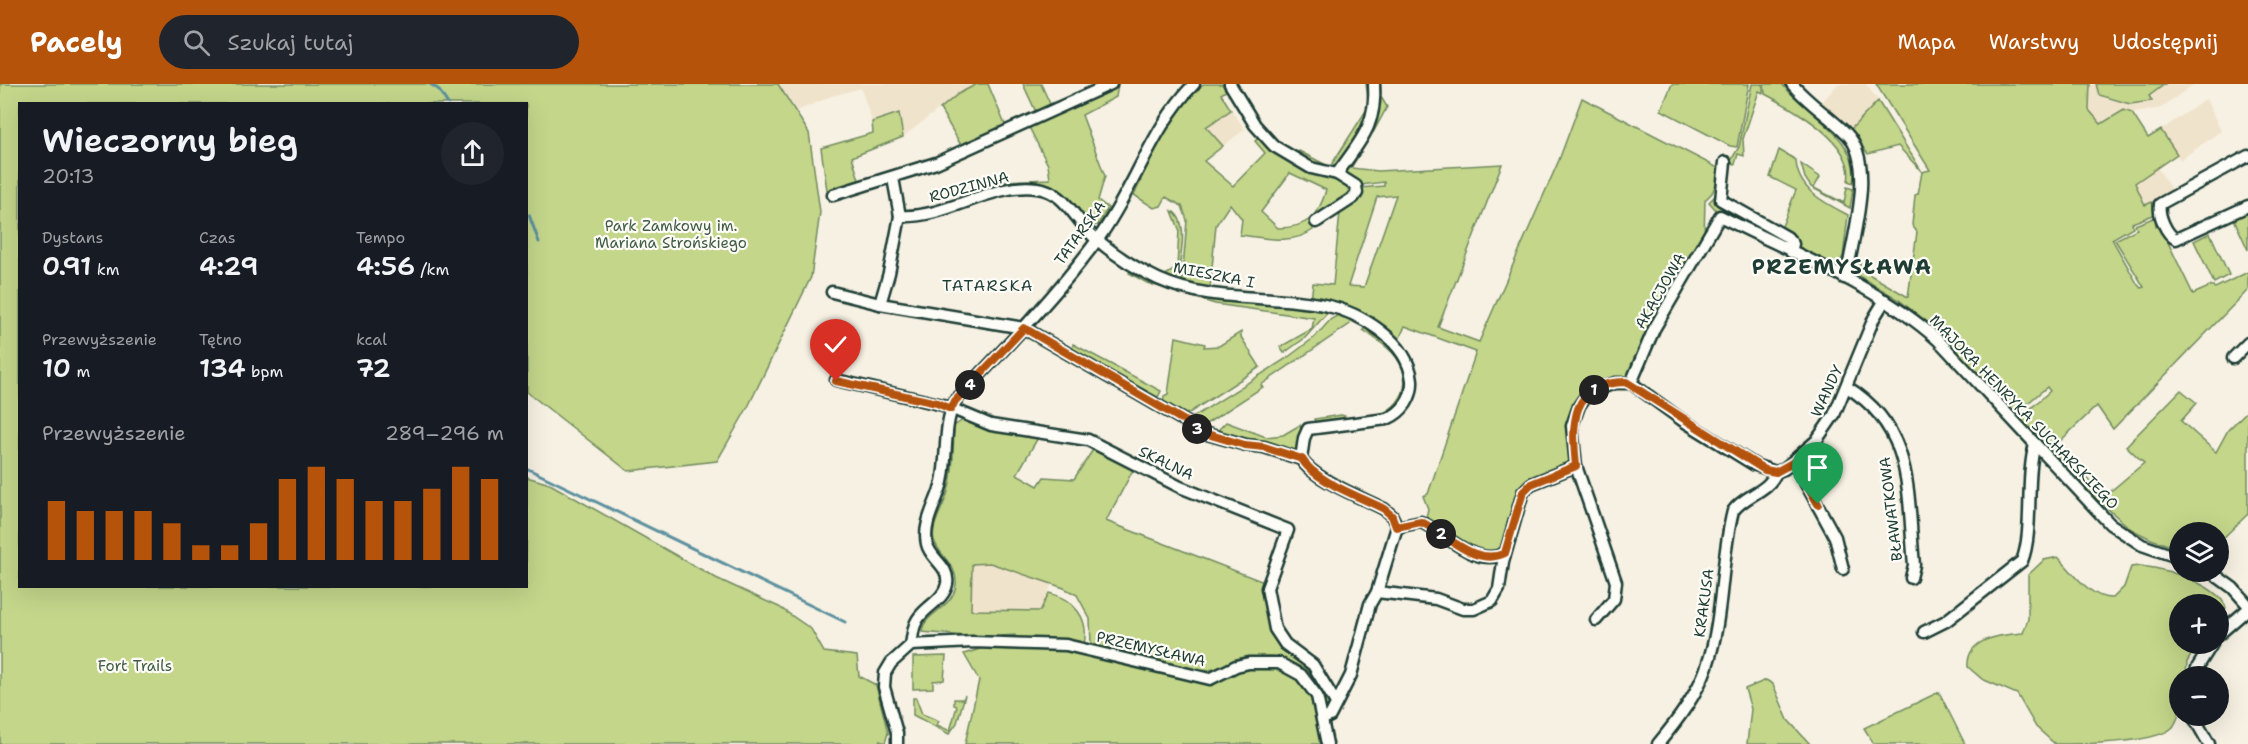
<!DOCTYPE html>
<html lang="pl">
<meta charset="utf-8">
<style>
body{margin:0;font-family:"Shantell Sans",sans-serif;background:#20242c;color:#f1f3f6;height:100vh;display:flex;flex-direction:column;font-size:22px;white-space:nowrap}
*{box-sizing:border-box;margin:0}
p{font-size:20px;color:#9ea1a6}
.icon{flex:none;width:33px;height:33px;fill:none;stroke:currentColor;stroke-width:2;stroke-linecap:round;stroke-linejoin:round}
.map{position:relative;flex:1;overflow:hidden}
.side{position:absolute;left:18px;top:18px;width:510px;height:486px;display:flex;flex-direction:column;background:#171b24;border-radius:0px;box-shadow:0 6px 24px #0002}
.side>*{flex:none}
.controls{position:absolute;left:2169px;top:438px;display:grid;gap:12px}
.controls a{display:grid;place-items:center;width:60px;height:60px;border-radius:50%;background:#171b24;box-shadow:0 6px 24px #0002;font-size:30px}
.pin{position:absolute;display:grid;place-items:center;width:51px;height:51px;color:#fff;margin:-62px -26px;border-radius:50% 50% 50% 0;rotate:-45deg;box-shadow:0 0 6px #0007}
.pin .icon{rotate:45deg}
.km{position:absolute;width:30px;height:30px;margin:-15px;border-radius:50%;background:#222;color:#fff;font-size:16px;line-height:30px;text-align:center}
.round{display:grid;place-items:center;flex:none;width:63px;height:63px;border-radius:32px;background:#20242c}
.head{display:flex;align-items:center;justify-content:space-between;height:102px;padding:0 24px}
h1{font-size:33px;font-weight:600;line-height:45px}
.stats{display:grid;grid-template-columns:repeat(3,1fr);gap:9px;height:102px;padding:6px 24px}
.stats div{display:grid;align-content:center}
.stats b{font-size:26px;font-weight:600}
.stats small{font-size:16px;font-weight:400}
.stats p{font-size:16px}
.chart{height:168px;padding:12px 24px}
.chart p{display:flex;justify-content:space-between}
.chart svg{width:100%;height:108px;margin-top:6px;stroke:#b45309;stroke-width:6}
header{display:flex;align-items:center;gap:36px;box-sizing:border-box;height:84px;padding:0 30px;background:#b45309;color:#fff}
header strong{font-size:28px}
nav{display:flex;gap:33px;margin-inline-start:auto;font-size:21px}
.search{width:420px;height:54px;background:#20242c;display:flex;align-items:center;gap:15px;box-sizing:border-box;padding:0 21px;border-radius:33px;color:#9ea1a6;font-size:22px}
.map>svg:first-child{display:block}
.built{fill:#f0e3cb}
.green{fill:#c3d68a;stroke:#718a5f;stroke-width:1.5;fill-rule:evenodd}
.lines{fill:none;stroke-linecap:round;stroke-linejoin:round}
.stream{stroke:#5d919f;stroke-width:3}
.minor-casing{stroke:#1f3d34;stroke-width:15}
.minor{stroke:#fdfcf7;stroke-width:10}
.route-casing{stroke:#fff;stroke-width:12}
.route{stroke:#b45309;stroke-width:8}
.labels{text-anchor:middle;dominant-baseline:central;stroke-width:4.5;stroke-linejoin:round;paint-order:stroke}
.street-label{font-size:15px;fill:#1f3d34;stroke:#fdfcf7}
.park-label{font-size:15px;fill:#405c45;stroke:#fdfcf7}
.neighbourhood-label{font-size:16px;letter-spacing:1.5px;fill:#1f3d34;stroke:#fdfcf7}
.district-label{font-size:21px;font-weight:bold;letter-spacing:1.5px;fill:#1f3d34;stroke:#fdfcf7}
</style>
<header>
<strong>Pacely</strong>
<div class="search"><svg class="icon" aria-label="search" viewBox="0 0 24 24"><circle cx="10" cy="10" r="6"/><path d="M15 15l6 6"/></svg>Szukaj tutaj</div>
<nav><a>Mapa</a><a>Warstwy</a><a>Udostępnij</a></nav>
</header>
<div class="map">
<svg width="2248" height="660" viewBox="0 0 2248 660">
<rect width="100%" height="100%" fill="#f7f1e3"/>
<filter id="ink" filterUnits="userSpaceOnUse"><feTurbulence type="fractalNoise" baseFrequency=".0167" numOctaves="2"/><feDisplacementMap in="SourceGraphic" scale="12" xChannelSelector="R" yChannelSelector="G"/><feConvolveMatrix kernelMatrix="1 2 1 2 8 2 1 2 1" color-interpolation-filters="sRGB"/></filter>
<g filter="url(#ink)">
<g class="built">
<path d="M778,0H977L958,10L903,53L899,29L872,38L861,4L832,12L797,27Z"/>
<path d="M1838,0H1866L1878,17L1851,45L1821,19Z"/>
<path d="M2090,0H2096L2099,11L2105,14L2130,20L2152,17L2149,13L2165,0H2194L2161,24L2130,30L2124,26L2101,40L2089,26Z"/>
<path d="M2206,15L2221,47L2180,76L2161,46Z"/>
<path d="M1231,26L1245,45L1223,62L1206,43Z"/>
<path d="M2157,83L2172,107L2145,122L2135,99Z"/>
<path d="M990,479L1052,500L1040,527L971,526L972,480Z"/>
</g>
<g class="green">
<path d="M0,0H778L809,49L820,128L811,193L748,323L717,377L628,387L527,308L526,20H20V502H526L527,393L550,400L716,494L779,523L811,545L824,568L857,572L859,592L876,601L888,649L885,659L880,657L878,660H0Z"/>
<path d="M977,0H988L1006,43L962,63L940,25L958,10Z"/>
<path d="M1023,0H1041L1051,22L1036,28Z"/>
<path d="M1118,0L1116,13L1082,31L1105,92L1098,116L1108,124L1098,141H1091L1068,114L1049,103L963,113L1005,97L1050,95L1048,81L1028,41Z"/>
<path d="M1203,0H1222L1226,7L1221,10L1231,26L1206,43L1223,62L1204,77L1233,102L1265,69L1255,57L1259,53L1339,95L1355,107L1313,137V146C1292,161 1265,154 1240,151L1242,135L1230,120L1216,141L1210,205L1182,197L1187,136L1182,122L1166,113L1161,122L1154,124L1134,111L1141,97L1138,95L1178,25ZM1290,89L1326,106C1319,132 1307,144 1278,144L1261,128Z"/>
<path d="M1366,0H1371L1370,33L1336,84L1327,86L1295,71L1299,67L1330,83L1369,22Z"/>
<path d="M1672,0H1749L1737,63L1730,62L1661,26Z"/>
<path d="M1752,0H1763V9L1759,7L1743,55L1744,72L1738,70L1735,80L1730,78L1739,63Z"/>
<path d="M1764,0H1782C1806,29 1862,56 1853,99L1848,97C1856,59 1794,25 1765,10Z"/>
<path d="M1876,0H2090L2089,26L2101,40L2124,26L2132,29L2148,54L2161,46L2177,70L2135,99L2145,121L2152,118L2156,130L2132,139L2133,143L2112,155L2138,201L2141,204L2144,203L2115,156L2137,145L2135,141L2156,133V143L2161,144L2193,210L2211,202L2215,204L2248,188V206L2113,345L2097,322L2056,361L2066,373L2059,379L2019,335L2050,307L2047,303L2015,330L1938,248L1898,215L1857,191L1856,177L1860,178V185L1908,213L1917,148L1912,141L1915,111L1918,110L1922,88L1898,62L1868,70L1848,44L1851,45L1878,17L1922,88L1930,86Z"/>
<path d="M2096,0H2165L2149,12L2152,17L2130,20L2099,11Z"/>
<path d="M1377,6L1387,23L1373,49L1379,27Z"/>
<path d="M1582,14L1722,86L1712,109L1705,116L1704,156L1631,291L1617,294L1579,316L1570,382L1529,398L1504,466C1479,479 1446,450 1425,437L1428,425L1423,412L1428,410L1476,268L1405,242L1399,256L1356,226L1311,217L1313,199L1333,201L1340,128L1359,104L1384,102V98L1361,101L1343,90L1353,70L1367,57L1351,84L1378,87L1502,80L1438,243L1479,258L1559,76ZM1396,111L1364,203L1348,202L1377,113Z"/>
<path d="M899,29L903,53L852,73L860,99L827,106L821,64L873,49L872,38Z"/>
<path d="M1779,66L1796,76C1797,106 1825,119 1848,131L1843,173L1838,179L1832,180L1798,163L1797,159L1781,145L1796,106L1770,93Z"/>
<path d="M1801,80L1820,93L1814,104L1844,119L1847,103L1853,105L1850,124L1811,103L1805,94Z"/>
<path d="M1718,109L1779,151L1791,162L1716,126L1709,118Z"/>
<path d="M1172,127C1190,137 1180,173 1178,192L1175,196L1160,191L1136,177L1164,192L1177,184L1179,145Z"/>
<path d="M2248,128V166L2234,135Z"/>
<path d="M2210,149L2229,191L2214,199L2194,157Z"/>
<path d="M1131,185L1150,196L1325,223L1328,228L1305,254L1284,269L1280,263L1312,245L1314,234L1215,220L1147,199L1129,189Z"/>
<path d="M1341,230L1351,233L1350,240L1261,301L1263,303L1200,344L1190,335L1287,274L1315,253L1331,235Z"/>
<path d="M1366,241L1397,267L1409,289L1405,317L1386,333L1352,336V333C1388,339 1421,308 1396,273C1388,262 1374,254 1363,246Z"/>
<path d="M1241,248V253L1260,283L1189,329L1182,331L1163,319L1164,312L1168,310L1176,253L1205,260L1204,263L1219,262Z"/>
<path d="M1073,260L1161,307L1158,313L1072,268Z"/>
<path d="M2181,306L2197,319L2181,337L2216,368L2228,346L2248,326V430L2219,458L2218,448H2180L2179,465L2151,455L2131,445L2076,397L2084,390L2105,412L2144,379L2126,362Z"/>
<path d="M1341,331L1345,332V337L1316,341L1314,335Z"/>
<path d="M963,336L1012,350L1039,352L1017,390L1038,402L1044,393L1074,395L1094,364L1134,384L1106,437L1264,498L1274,549L1304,576L1328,614L1330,623L1327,627C1324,613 1318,605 1309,595C1268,549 1243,586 1200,587L1091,561L1090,535L1077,511L1064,504L990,479L972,480L971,526L1040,527L1049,509C1073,515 1090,534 1084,560L1056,556L1015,554V551L1001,552L1000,555L922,548C923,529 953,525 956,501C958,480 939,473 934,456C930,442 945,421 948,407C954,387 953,363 954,342Z"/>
<path d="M1226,338L1266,353L1283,351L1300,341L1302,354L1298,369L1216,348Z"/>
<path d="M2058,473C2072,487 2091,516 2113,514L2124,503L2131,483C2153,478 2221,501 2226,524L2219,535L2218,520H2180V560H2198L2187,578L2186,592H2180C2180,609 2183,629 2173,643C2157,660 2081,660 2055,660L2036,643L2017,610L1982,595L1968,583C1966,553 2002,551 2023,549L2028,535V491L2044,476Z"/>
<path d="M1002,558L1042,559L1210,595L1236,582L1279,579L1310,601L1327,660H965L979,596L964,570Z"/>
<path d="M946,572L944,596L933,597V604L913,605V573Z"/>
<path d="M1766,596L1773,600L1788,636L1810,660H1747L1751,625L1745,605Z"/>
<path d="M1939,608L1965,660H1874L1864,644Z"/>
<path d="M965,611L957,639L949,650L913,631V614H916L922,630L939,637L937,641L950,647L957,622L954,621V615H963Z"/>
</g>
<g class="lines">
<g class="stream">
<path d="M430,0L438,5L448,20"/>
<path d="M529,131L539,158"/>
<path d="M526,384L845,538"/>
</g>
<defs>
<g id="minor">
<path d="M1230,0L1255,41L1274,62L1311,84L1337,90L1356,102L1357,109L1353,114L1316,138"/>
<path d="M1792,0C1808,19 1829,32 1847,50C1875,79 1854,148 1848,185L1844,194"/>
<path d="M2248,72L2160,120C2158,131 2166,150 2176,155L2248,122"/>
<path d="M1725,78L1721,116L1787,153L1793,160L1791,168"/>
<path d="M1337,90C1360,57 1377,42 1374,0"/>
<path d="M833,111L936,79L1111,0"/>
<path d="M900,132C947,135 990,98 1037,104C1065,107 1075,136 1094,153C1112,169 1137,185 1158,195C1211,219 1269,210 1324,221C1360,228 1408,257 1412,296C1413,314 1403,328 1387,335L1308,345L1304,354L1301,375"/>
<path d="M832,208L880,220L1024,244L1207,350L1246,361L1264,363L1301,375C1314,396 1361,413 1384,425L1392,432L1397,443"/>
<path d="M880,220L889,189L900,132L893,94"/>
<path d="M2233,274L2248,259"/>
<path d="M836,296L943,321L991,341L1088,356L1180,403L1288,446L1267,504L1275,545L1285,560L1313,581L1336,619"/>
<path d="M1631,299L1654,245L1720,132C1792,169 1878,202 1938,256L2110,440L2142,461L2180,474"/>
<path d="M1847,303C1915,345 1907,409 1914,481L1911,494"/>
<path d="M1794,378L1835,453L1843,485"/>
<path d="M1397,443L1421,438C1446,449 1476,485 1505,469"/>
<path d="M2211,488L2233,504L2248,521"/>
<path d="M1377,508L1436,515L1463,525H1474L1492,517L1499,505L1503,478L1523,408L1531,400L1576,382"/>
<path d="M1596,536L1614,515L1616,498L1576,382L1572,342L1579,322L1588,309L1615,299H1631L1682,336L1755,381L1776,388L1784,385L1816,357L1834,331L1874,234L1885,216"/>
<path d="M1924,548L1946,537L2022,477C2034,447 2025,396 2035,360"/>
<path d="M2218,551L2248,525"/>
<path d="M911,561C913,550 913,539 921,531C930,520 944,515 947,500C950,482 930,475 927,460C922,439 938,417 942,398C948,371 943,341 955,317C1004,265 1055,213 1098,155C1134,106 1151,44 1194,0"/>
<path d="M2195,592L2197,584L2212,560"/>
<path d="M2193,632L2209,660"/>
<path d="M1323,635L1330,632L1351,591L1370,520L1377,508L1397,443"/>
<path d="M897,660V649L884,603L885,589L891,579L911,561L973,558L1066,561L1210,595L1236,582L1249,579H1279L1301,591L1317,612L1327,660"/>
<path d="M1658,660C1677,637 1697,611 1707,582C1724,532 1720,478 1733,427C1744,411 1769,408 1776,388"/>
</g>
</defs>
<use href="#minor" class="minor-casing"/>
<use href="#minor" class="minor"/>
</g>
</g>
<g class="lines" filter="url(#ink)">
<defs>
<path id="route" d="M836,297L937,319L951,325L955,317L1024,244L1207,350L1245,361L1264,363L1302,375C1314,397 1361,413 1384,425L1392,432L1396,443L1421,438C1446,449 1475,484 1505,469L1523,408L1531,400L1576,382C1572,341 1569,298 1626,298L1765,386L1776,388L1794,378L1818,420"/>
</defs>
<use href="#route" class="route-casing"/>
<use href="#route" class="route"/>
</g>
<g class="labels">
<g class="street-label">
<text transform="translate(969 103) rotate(-15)">RODZINNA</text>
<text transform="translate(1080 149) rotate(-54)">TATARSKA</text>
<text transform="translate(1214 191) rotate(11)">MIESZKA I</text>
<text transform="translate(1660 207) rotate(-60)">AKACJOWA</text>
<text transform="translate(1827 307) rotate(-65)">WANDY</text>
<text transform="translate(2024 328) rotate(46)">MAJORA HENRYKA SUCHARSKIEGO</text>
<text transform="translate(1166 379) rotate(26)">SKALNA</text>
<text transform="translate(1891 425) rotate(-97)">BŁAWATKOWA</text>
<text transform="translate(1704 519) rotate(-82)">KRAKUSA</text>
<text transform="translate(1151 565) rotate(13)">PRZEMYSŁAWA</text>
</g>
<g class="park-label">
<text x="671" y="142">Park Zamkowy im.<tspan x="671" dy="17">Mariana Strońskiego</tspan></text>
<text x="135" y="582">Fort Trails</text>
</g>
<g class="neighbourhood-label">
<text x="988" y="201">TATARSKA</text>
</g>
<g class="district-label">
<text x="1842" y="183">PRZEMYSŁAWA</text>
</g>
</g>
</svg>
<div class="controls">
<a><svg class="icon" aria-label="layers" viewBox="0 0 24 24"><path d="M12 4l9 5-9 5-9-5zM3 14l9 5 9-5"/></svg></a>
<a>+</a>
<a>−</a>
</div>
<div class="pin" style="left:1818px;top:420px;background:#1e9e55"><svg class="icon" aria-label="arrive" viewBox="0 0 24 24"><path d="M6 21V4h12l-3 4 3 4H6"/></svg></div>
<div class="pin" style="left:836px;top:297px;background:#d93025"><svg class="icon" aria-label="check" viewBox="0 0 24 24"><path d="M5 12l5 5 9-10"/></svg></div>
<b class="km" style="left:1594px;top:306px">1</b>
<b class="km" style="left:1441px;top:450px">2</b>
<b class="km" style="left:1197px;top:345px">3</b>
<b class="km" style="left:970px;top:301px">4</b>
<section class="side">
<div class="head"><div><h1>Wieczorny bieg</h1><p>20:13</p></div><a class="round"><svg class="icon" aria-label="share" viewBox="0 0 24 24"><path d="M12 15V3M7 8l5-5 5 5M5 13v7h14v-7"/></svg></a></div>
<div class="stats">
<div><p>Dystans</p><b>0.91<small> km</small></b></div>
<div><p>Czas</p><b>4:29</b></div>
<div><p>Tempo</p><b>4:56<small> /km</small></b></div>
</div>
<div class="stats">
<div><p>Przewyższenie</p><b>10<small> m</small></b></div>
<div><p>Tętno</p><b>134<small> bpm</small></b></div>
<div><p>kcal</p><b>72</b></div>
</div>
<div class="chart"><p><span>Przewyższenie</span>289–296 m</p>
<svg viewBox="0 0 160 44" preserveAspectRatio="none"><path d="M5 44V20M15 44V24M25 44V24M35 44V24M45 44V29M55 44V38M65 44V38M75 44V29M85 44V11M95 44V6M105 44V11M115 44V20M125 44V20M135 44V15M145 44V6M155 44V11"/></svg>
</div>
</section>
</div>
